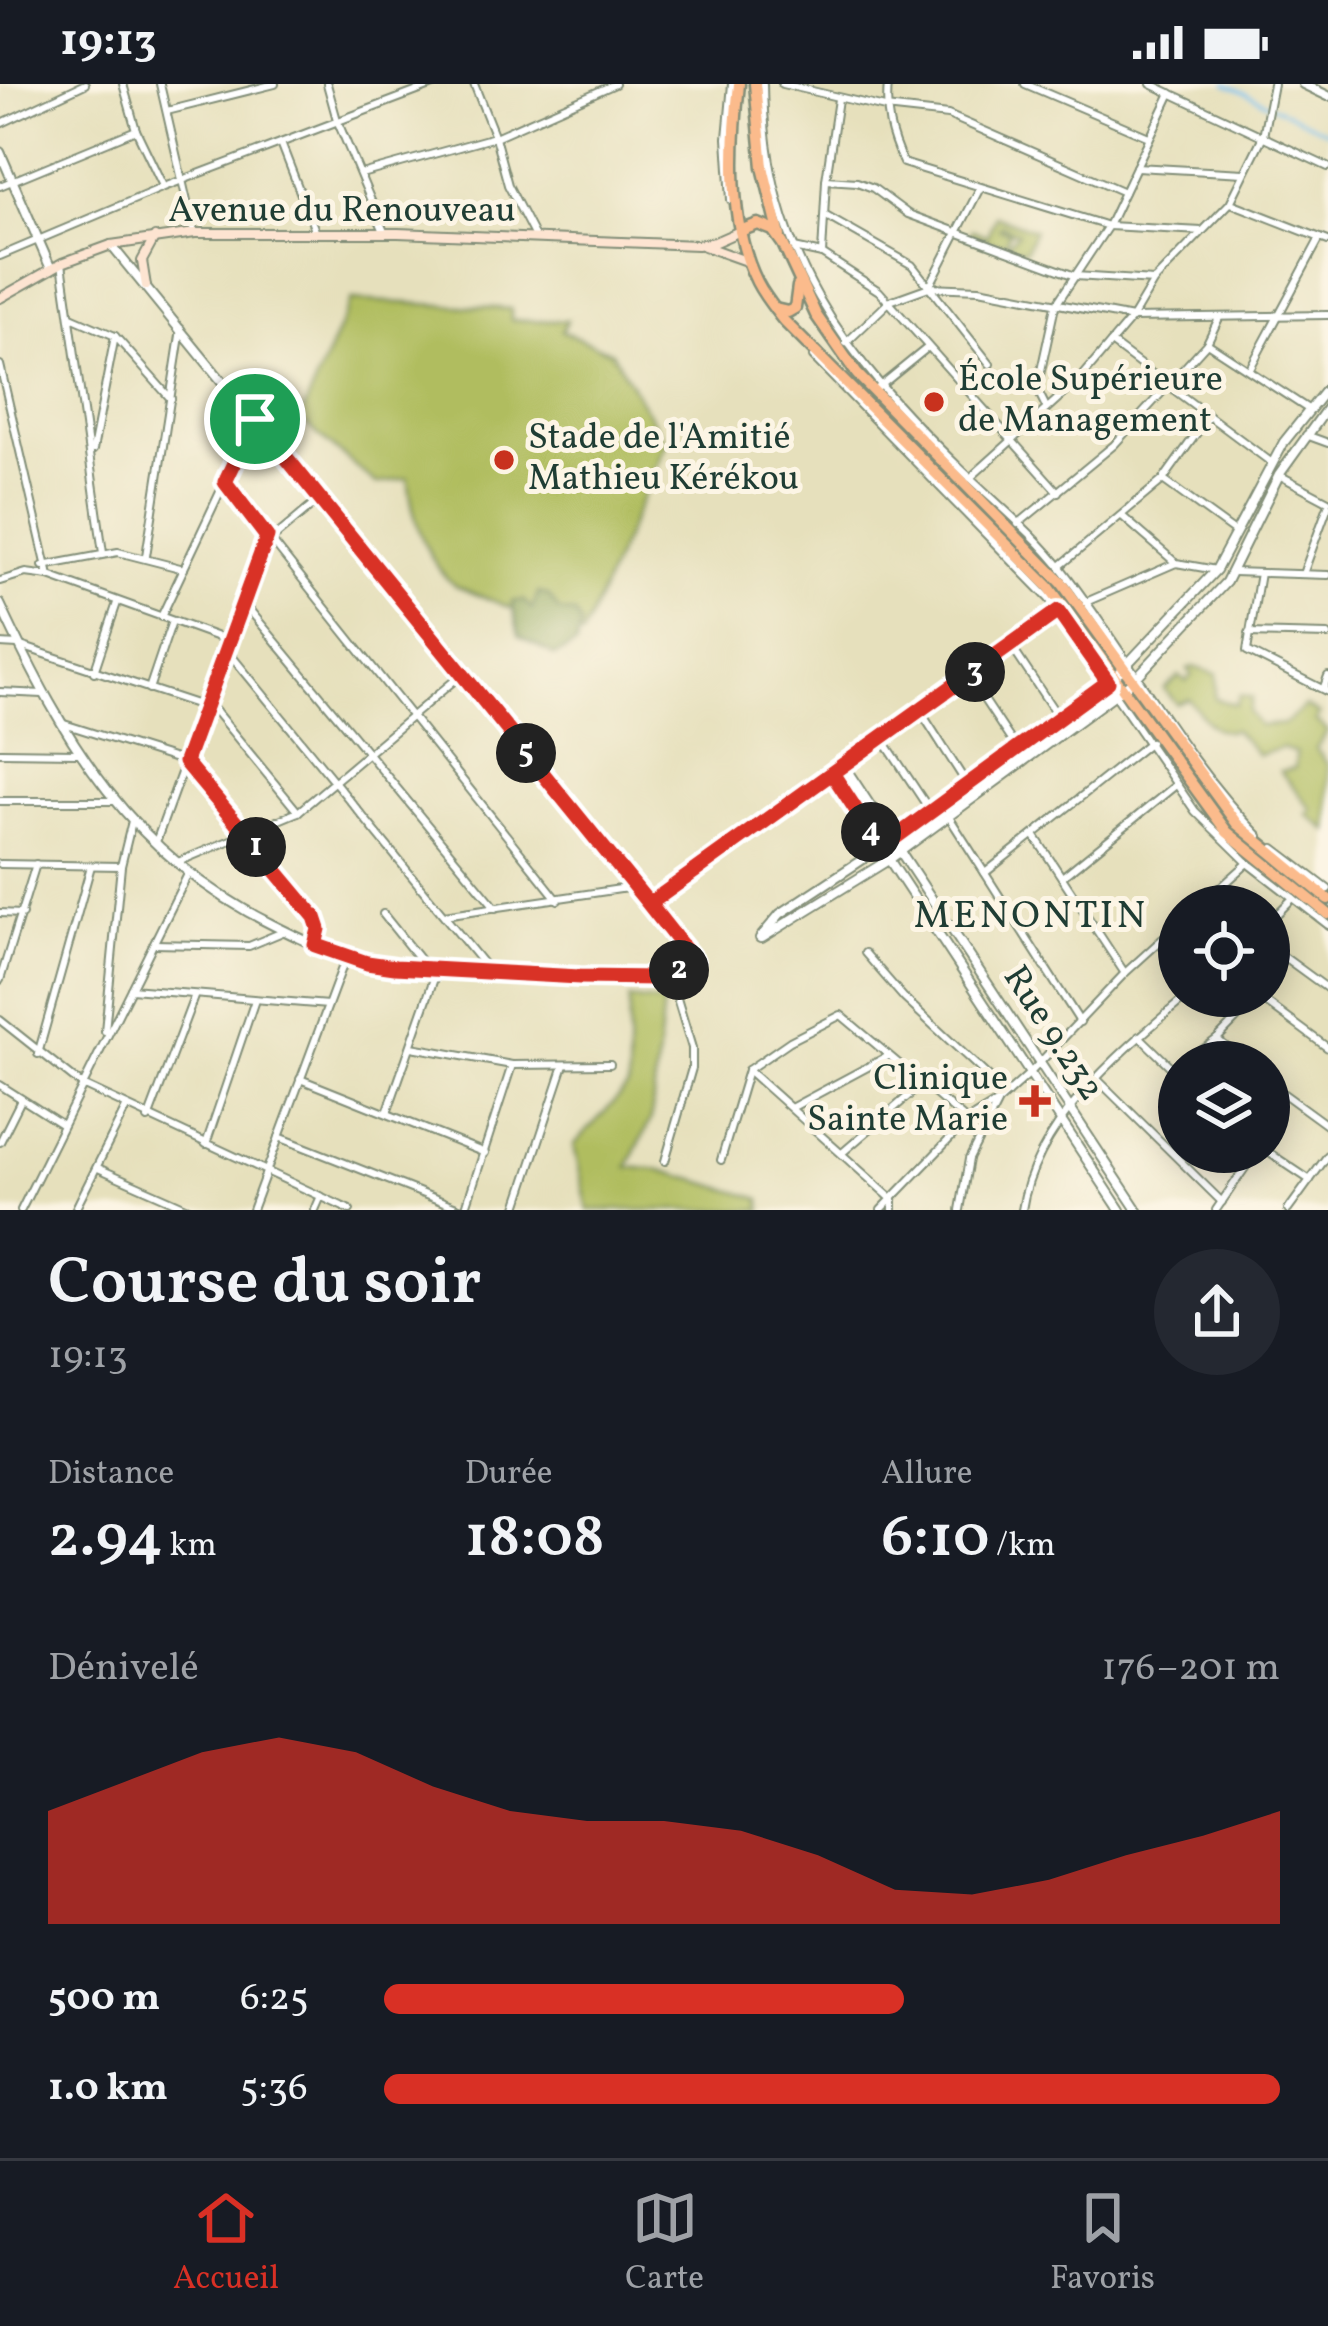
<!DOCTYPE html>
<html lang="fr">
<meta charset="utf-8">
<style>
body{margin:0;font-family:Vollkorn,serif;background:#242831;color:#f1f3f6;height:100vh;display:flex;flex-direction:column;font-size:45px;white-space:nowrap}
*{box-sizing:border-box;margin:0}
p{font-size:39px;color:#9ea1a6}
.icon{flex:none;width:66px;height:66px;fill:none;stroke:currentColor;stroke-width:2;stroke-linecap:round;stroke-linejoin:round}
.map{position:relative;height:1126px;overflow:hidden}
.side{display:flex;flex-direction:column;background:#171b24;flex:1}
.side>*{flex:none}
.fabs{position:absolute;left:1158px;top:801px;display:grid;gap:24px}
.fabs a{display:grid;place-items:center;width:132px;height:132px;border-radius:50%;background:#171b24;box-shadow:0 6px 30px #0003;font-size:60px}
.pin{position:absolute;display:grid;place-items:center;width:102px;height:102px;color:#fff;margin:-51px;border:6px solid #fff;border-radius:50%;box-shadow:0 3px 12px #0007}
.km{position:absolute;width:60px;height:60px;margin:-30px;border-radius:50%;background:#222;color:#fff;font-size:33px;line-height:60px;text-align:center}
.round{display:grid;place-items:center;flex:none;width:126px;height:126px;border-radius:63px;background:#242831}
.overview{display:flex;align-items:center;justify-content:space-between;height:204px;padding:0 48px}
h1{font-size:66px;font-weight:600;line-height:90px}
.figures{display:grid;grid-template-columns:repeat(3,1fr);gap:18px;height:204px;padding:12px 48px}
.figures div{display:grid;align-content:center}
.figures b{font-size:60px;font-weight:600}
.figures small{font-size:33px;font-weight:400}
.figures p{font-size:33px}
.chart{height:336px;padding:24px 48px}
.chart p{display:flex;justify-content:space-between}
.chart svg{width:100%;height:216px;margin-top:12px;fill:#d93025;opacity:.7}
ul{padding:0 48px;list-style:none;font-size:39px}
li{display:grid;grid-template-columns:192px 144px 1fr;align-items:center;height:90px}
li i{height:30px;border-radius:15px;background:#d93025}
.status{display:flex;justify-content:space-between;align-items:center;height:84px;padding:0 60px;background:#171b24;direction:ltr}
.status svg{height:33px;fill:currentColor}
.dock{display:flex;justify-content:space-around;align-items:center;height:168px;border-top:3px solid #363941;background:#171b24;font-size:33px;color:#9ea1a6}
.dock a{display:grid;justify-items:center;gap:6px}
.dock .active{color:#d93025}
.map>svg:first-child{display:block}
.green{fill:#b0bd5f;stroke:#687d4a;stroke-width:3}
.forest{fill:#8ca456;stroke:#567045;stroke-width:3}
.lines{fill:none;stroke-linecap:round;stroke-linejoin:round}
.stream{stroke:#76c0ef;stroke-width:3}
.minor-casing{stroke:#828e78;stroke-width:10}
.tertiary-casing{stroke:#828e78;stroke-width:12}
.secondary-casing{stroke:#828e78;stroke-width:12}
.trunk-casing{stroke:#828e78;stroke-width:15}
.minor{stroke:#fff;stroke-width:6}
.tertiary{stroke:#fff;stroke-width:8}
.secondary{stroke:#fde4d1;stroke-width:8}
.trunk{stroke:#fbbb8c;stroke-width:10}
.route-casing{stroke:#fff;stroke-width:24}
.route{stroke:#d93025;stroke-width:15}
.poi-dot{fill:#c8321e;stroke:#fcf5e5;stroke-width:4.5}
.labels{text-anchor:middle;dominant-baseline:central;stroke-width:10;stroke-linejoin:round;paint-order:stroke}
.street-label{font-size:36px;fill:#1f3d34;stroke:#fcf5e5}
.poi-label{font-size:36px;fill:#1f3d34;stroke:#fcf5e5;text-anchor:start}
.neighbourhood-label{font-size:39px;letter-spacing:3px;fill:#1f3d34;stroke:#fcf5e5}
</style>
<div class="status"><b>19:13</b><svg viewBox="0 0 49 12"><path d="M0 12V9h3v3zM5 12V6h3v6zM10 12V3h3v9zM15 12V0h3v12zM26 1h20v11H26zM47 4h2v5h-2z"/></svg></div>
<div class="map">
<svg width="1328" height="1126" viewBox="0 0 1328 1126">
<rect width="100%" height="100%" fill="#fcf5e5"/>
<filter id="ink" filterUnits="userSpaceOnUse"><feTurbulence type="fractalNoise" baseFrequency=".00833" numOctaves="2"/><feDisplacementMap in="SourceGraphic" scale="24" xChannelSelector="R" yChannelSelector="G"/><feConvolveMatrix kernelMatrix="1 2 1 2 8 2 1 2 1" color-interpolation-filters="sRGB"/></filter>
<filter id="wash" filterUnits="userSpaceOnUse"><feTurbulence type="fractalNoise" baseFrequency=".004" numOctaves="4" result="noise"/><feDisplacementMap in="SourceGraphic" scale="48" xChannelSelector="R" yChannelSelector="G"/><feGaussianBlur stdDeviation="2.7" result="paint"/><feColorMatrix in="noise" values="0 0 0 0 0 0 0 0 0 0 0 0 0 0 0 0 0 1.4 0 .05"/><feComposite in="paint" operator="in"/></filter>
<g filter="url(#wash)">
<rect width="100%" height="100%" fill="#e6e0bc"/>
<g class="green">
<path d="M995,132L1034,146L1025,167L1006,161L1018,149L1001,141L999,144L1010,148L1004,160L969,153L972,146L987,152Z"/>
<path d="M351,216L511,225V236L567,237L562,247L612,268L666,359L582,552L455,502C425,476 412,433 408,394L376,400L300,335Z"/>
<path d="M1193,583L1217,590L1215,615L1236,621L1240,611L1252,614L1249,628L1259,642L1284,640L1305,622L1319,631L1315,637L1328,647L1316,665L1328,681V747L1307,730L1312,725L1280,687L1295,684L1296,669L1282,664L1258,671L1234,646C1213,652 1202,631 1189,615L1177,620L1164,605L1179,592L1186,597L1192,591L1188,586Z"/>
<path d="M629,915L663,919L651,1035L628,1083L661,1086L761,1115L762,1126H588L574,1061L628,1003Z"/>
</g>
<path class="forest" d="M538,509L548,511L559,527L575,530L581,541L576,561L555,572L519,552L512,518L523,516L532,525Z"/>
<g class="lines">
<path class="stream" d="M1226,0L1328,48"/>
</g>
</g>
<g filter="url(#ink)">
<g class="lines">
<defs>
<g id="minor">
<path d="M123,0L136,46L163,102"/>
<path d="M160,0L194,148"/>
<path d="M327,0L337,36L385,150"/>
<path d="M474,0L495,53L508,101L535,153"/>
<path d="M763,0C765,170 844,272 961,385C995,418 1035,450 1064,488C1130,574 1182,674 1259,752"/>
<path d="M782,0L885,24L948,31L1124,108"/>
<path d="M888,0C885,30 890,51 903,79L1108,142L1202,147"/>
<path d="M1025,0L1149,53"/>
<path d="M1151,0L1328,83"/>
<path d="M167,27L275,0"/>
<path d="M0,40L85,0"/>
<path d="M281,59L316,149"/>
<path d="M1136,83L1244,89"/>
<path d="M361,90L495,53L615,0"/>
<path d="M826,96L857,98L873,104L908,130L1075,192L1154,197"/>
<path d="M0,102L136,46"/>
<path d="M731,116L727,54L732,0"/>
<path d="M1231,119L1328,157"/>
<path d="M826,132L912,181L990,280"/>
<path d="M794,164L822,170L879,207L1058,408"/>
<path d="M822,170L826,96L838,15"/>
<path d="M0,172L164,103L436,0"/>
<path d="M62,179L103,469"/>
<path d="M929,203L980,104"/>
<path d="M71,233L115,252L171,315"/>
<path d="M846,259L890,217L929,203L979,205L1132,234L1328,231"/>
<path d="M1111,259L1272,379"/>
<path d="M1207,259L1308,325"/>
<path d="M813,273L1049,515L1195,727L1248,779L1328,841"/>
<path d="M0,281L49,492"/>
<path d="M1249,286L1320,154"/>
<path d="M879,303L927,264"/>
<path d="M1046,323L1037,305L1055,222L1108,142L1171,9"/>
<path d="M1306,351L1328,359"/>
<path d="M93,366L115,252"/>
<path d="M1279,391L1328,417"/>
<path d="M970,394L1082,293L1132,234L1154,197L1230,119L1263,52L1273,0"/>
<path d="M1163,396L1236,449"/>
<path d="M225,398L558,816"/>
<path d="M1122,432L1176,479"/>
<path d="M1018,440L1114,361L1207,259L1219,234"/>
<path d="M271,456L319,416"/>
<path d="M146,472L181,245"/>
<path d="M43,482L118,468L184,485"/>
<path d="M1060,482L1163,396L1209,332"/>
<path d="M1233,488L1328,491"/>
<path d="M1260,489L1247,567L1328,608"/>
<path d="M1303,490L1328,422"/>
<path d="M0,497L26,489L49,492L229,557"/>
<path d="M243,518L496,824"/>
<path d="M1086,518L1176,479L1216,486"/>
<path d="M161,533L254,336"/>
<path d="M1249,549L1328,551"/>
<path d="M0,560L18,561L205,623"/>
<path d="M1011,562L1059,634"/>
<path d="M226,565L490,888"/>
<path d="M94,588L117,519"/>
<path d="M969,593L1016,664"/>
<path d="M1324,603L1328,592"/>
<path d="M149,605L172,537"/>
<path d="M0,608L43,610"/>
<path d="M207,617L298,728"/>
<path d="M921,628L967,700"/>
<path d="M64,640L185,678L315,833L319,845L315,861"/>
<path d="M882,654L931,728"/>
<path d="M0,668L77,669"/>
<path d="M0,717H114"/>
<path d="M949,733L1080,938"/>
<path d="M1034,751L1124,888"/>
<path d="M156,758L266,454"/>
<path d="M1274,764L1328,805"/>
<path d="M178,778L298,728L462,590"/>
<path d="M0,780L121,782"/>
<path d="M985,789L1150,658"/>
<path d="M1062,793L1176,701"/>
<path d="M1200,822L1248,779"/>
<path d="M0,829L22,830"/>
<path d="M383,830L428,886"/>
<path d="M444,831L634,803"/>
<path d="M1269,838L1293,814"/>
<path d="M154,860L249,862L285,847"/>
<path d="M1269,862L1328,905"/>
<path d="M865,869L904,914L1007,1010"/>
<path d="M0,896L36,780"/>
<path d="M131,905L328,921"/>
<path d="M1259,913L1328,964"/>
<path d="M0,936L82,1001L350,1126"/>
<path d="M105,947L121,782L132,737"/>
<path d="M1139,952L1179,991"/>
<path d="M1217,955L1244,978"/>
<path d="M412,963L512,981L610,980"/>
<path d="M38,970L91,782"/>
<path d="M1186,978L1217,955L1259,912"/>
<path d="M748,986L893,1116V1126"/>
<path d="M300,995L485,1069"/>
<path d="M1098,996L1222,1118"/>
<path d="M1269,999L1328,1042"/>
<path d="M0,1001L61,1040"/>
<path d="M791,1024L888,972"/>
<path d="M387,1029L437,886"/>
<path d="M148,1035L194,913"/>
<path d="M279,1053L464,1126"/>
<path d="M0,1058L21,1016"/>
<path d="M206,1060L255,916"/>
<path d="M1268,1068L1310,1096"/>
<path d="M842,1069L921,1001"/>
<path d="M721,1076L748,986L790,957L841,931L967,1037"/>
<path d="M665,1077L692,984V964L670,891"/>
<path d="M98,1084L193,1126"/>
<path d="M21,1126L188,790"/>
<path d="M75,1126L126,1024"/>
<path d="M252,1126L346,873"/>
<path d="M315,1126L321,1112"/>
<path d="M465,1126L512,981"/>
<path d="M516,1126L564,981"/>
<path d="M881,1126L967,1037L999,1017L1029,990L1125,889L1179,840"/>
<path d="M960,1126L969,1075L997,1020"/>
<path d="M1022,1126C1035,1038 1121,968 1187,912"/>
<path d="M1216,1126L1256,1068"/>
<path d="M1288,1126L1328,1071"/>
</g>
<g id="tertiary">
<path d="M1303,0L1328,12"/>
<path d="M0,68L51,185"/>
<path d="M0,520C64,658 131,771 273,841C303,856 333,871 366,878C399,886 433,886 467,888C531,891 595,893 659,894L694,877L111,161"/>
<path d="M844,682L1137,1126"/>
<path d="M832,689L1120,1126"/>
<path d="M649,821L1058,527"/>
<path d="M760,854L780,830L892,756L1115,593L1216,486L1284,358L1328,303"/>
<path d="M762,854L890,775L1133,597L1226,498L1279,391L1328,323"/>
</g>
<g id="secondary">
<path d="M704,162L746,177"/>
<path d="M146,202L142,177L155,153"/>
<path d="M0,214L62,179L111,161L195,149H398L697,161L715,158L740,147"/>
</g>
<g id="trunk">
<path d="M739,0C732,62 728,140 757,198C764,212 774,224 784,237L1049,503L1227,748L1328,830"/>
<path d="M755,0L763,83L780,152"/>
<path d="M740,147L758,140L773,146L783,160L816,231L857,290L1062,499L1237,740L1328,815"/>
<path d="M775,225L788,228L795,224L798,202"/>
</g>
</defs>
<use href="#minor" class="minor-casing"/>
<use href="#tertiary" class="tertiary-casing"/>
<use href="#secondary" class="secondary-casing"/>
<use href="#trunk" class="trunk-casing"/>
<use href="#minor" class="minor"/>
<use href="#tertiary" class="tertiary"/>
<use href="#secondary" class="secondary"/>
<use href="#trunk" class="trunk"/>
</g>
</g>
<g class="lines" filter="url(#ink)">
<defs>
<path id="route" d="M255,335L225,398L267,453L185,678L315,833L319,845L315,861L367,879L395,883L580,893L659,894L694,877L649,820L1058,527L1108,598L881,764L832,689L649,820L255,335"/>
</defs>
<use href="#route" class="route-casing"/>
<use href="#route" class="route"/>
</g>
<g class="poi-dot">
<circle cx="934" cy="318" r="12"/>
<circle cx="504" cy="376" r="12"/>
<path d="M1029 999h12v12h12v12h-12v12h-12v-12h-12v-12h12z"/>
</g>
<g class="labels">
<g class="street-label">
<text x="342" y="128">Avenue du Renouveau</text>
<text transform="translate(1052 950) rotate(57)">Rue 9.232</text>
</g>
<g class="poi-label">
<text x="958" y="297">École Supérieure<tspan x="958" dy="41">de Management</tspan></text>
<text x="528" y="355">Stade de l'Amitié<tspan x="528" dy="41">Mathieu Kérékou</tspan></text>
<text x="1008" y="996" text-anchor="end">Clinique<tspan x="1008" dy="41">Sainte Marie</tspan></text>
</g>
<g class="neighbourhood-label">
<text x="1031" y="833">MENONTIN</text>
</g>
</g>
</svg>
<div class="fabs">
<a><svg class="icon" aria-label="locate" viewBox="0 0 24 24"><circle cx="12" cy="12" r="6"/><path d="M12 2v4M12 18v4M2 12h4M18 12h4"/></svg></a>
<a><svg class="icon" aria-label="layers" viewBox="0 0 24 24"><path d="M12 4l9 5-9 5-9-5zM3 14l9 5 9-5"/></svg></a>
</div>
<div class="pin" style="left:255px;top:335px;background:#1e9e55"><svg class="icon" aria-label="arrive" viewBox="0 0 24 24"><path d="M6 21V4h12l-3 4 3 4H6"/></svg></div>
<b class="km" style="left:256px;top:763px">1</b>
<b class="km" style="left:679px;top:886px">2</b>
<b class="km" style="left:975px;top:588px">3</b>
<b class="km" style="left:871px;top:748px">4</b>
<b class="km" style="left:526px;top:669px">5</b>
</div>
<section class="side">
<div class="overview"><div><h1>Course du soir</h1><p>19:13</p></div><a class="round"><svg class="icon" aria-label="share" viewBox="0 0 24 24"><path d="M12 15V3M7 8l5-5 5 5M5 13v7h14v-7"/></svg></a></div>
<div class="figures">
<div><p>Distance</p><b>2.94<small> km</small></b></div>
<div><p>Durée</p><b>18:08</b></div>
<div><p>Allure</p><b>6:10<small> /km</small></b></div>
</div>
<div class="chart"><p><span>Dénivelé</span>176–201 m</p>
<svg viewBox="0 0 160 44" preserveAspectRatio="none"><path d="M0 44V21L10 15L20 9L30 6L40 9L50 16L60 21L70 23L80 23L90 25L100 30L110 37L120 38L130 35L140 30L150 26L160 21V44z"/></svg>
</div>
<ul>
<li><b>500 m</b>6:25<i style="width:58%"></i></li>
<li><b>1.0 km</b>5:36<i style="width:100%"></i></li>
</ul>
</section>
<nav class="dock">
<a class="active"><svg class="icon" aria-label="home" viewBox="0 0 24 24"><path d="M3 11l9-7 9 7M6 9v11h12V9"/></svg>Accueil</a>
<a><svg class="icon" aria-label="map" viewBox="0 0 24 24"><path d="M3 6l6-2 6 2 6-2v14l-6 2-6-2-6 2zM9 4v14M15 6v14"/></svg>Carte</a>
<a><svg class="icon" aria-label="saved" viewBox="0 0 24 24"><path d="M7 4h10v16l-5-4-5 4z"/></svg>Favoris</a>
</nav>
